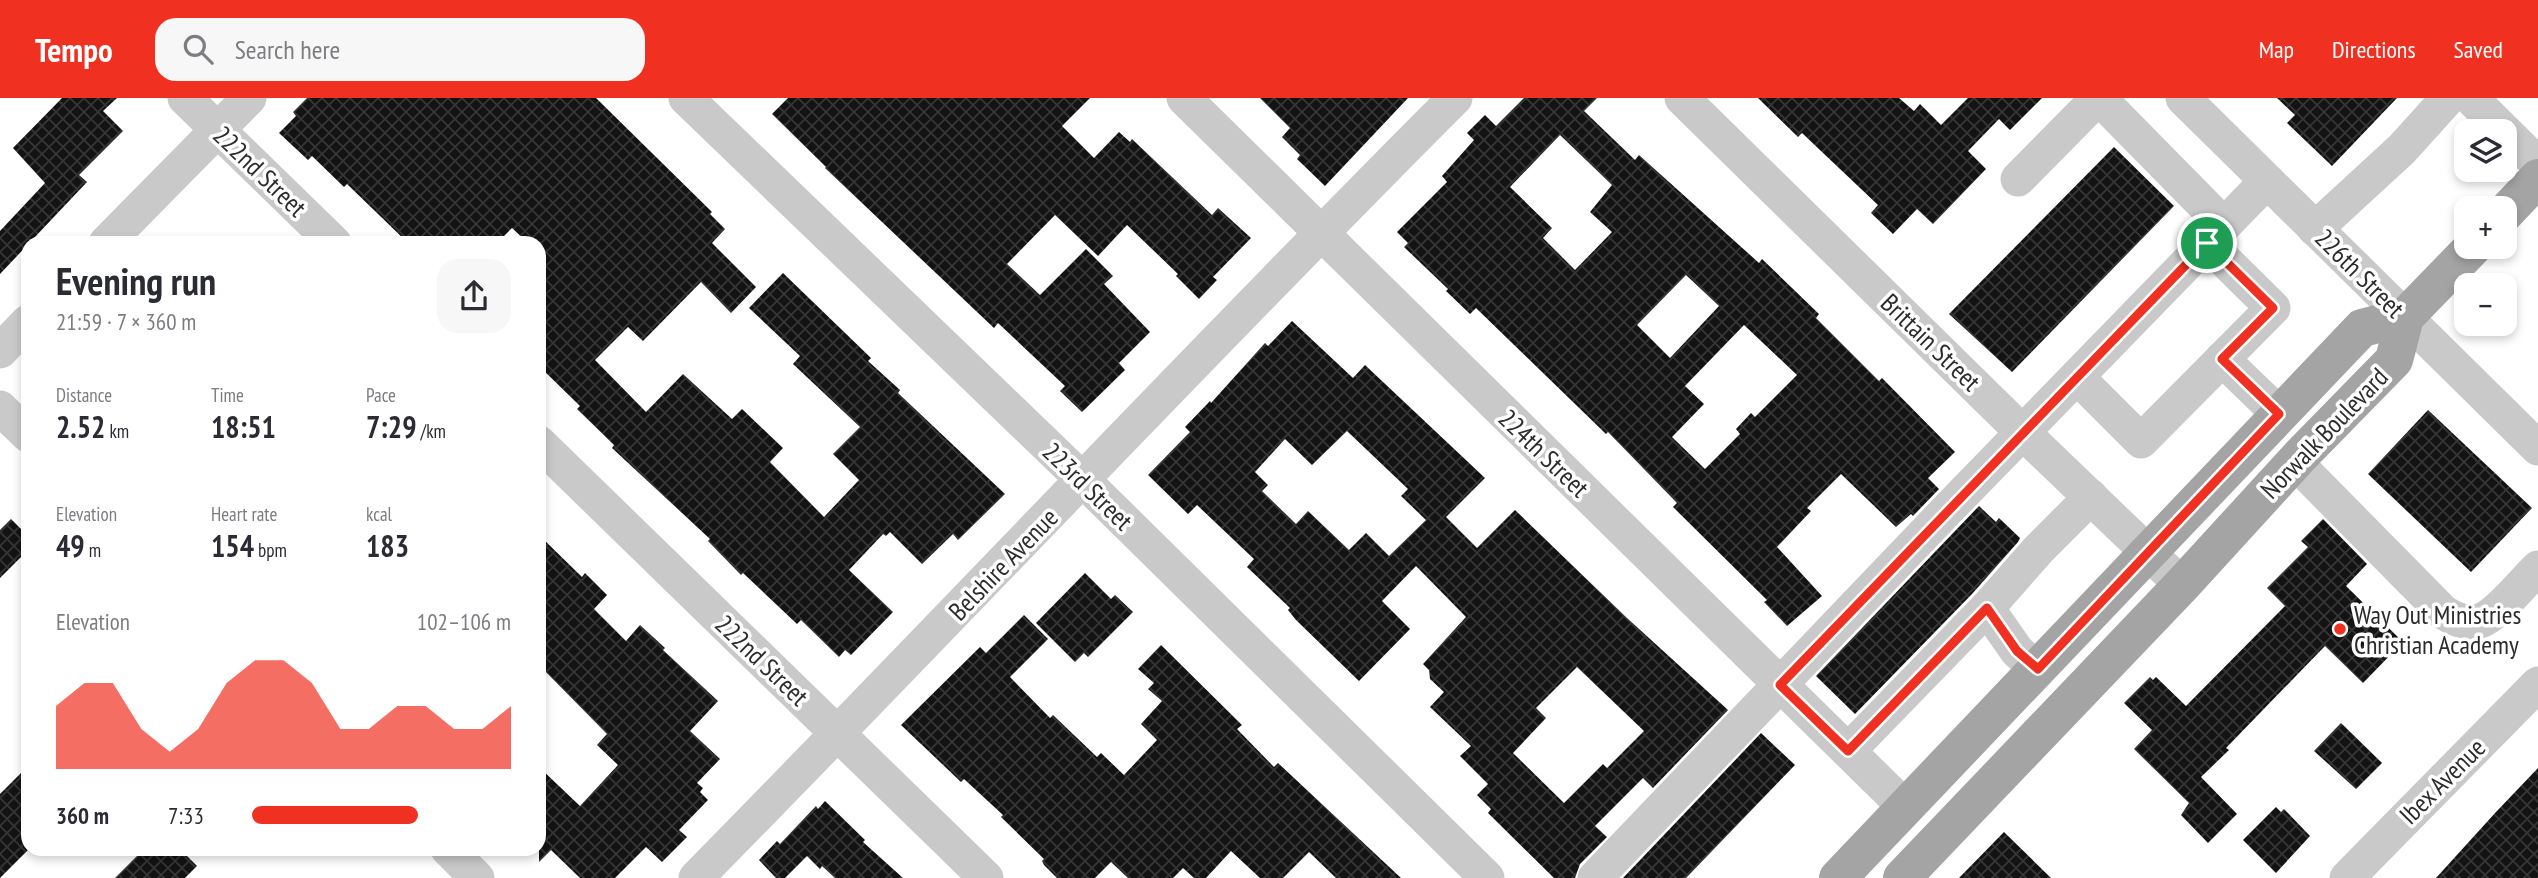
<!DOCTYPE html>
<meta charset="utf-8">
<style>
body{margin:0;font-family:"PT Sans Narrow",sans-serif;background:#f7f7f7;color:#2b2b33;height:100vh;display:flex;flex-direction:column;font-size:26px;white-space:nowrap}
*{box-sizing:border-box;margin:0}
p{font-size:23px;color:#7c7c81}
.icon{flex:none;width:38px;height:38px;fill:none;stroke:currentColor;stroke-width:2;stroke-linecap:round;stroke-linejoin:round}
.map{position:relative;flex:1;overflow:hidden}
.panel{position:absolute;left:21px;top:138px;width:525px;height:620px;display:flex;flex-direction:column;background:#fff;border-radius:21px;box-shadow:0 4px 10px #0003}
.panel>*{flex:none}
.fabs{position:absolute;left:2454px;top:21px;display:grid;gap:14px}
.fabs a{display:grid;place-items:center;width:63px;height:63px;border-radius:14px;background:#fff;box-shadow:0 4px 10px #0003;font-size:35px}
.pin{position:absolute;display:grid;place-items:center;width:60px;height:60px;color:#fff;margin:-30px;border:4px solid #fff;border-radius:50%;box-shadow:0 2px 7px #0007}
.round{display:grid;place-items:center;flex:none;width:74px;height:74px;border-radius:21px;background:#f7f7f7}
.overview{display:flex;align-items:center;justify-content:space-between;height:119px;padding:0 35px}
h1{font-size:38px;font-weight:800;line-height:52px}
.metrics{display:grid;grid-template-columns:repeat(3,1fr);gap:10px;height:119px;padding:7px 35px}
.metrics div{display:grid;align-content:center}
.metrics b{font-size:30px;font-weight:800}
.metrics small{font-size:19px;font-weight:400}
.metrics p{font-size:19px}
.chart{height:196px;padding:14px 35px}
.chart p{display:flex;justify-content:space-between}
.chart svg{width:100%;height:126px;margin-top:7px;fill:#f03122;opacity:.7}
ul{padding:0 35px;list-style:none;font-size:23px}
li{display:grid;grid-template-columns:112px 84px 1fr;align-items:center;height:52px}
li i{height:18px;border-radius:9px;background:#f03122}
header{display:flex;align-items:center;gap:42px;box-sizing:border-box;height:98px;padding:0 35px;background:#f03122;color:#fff}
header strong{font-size:33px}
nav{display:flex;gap:38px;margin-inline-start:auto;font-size:24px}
.search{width:490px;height:63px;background:#f7f7f7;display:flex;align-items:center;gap:18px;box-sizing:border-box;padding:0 24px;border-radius:21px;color:#7c7c81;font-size:26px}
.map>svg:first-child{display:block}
.building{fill:url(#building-cross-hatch);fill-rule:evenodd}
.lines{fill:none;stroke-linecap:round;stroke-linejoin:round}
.minor{stroke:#c9c9c9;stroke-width:35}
.major{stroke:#a4a4a4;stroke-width:38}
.route-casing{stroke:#fff;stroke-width:14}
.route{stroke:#f03122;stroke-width:9}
.poi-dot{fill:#f03122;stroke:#fff;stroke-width:2.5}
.labels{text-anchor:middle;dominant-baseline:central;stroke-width:7;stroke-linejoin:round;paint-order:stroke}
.street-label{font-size:26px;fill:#2c2c2c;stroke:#fff}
.poi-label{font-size:26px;fill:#2c2c2c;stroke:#fff;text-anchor:start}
</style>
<header>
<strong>Tempo</strong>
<div class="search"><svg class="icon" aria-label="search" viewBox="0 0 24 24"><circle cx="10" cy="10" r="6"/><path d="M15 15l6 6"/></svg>Search here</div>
<nav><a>Map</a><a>Directions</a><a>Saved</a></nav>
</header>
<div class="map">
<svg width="2538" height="780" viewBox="0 0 2538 780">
<defs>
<pattern id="building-cross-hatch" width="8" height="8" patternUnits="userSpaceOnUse" patternTransform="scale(1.75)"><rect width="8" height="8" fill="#131313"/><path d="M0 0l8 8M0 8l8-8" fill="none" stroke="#363636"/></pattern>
</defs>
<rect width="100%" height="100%" fill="#fff"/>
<g class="building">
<path d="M62,0H117L103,13L123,33L79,77L87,84L0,176V133L45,85L13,50Z"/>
<path d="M307,0H596L712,114L710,116L725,131L712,145L756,189L731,215L701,184L643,243L628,229L595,262L646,314L683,276L732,321L742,311L783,350L770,364L824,419L859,382L833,356L860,329L793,266L800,258L749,210L783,175L871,260L868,263L900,292L898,295L1005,396L958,442L953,436L922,466L890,434L886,438L883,436L849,472L893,514L851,557L845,552L839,559L801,522L797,526L743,475L741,477L708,443L710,441L612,350L614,347L577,311L580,308L539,268V145H528L512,130L497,145H408L347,86L344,89L312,58L308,62L279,35L296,18L293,14Z"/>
<path d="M788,0H1090L1062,28L1094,60L1119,34L1130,44L1132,41L1212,117L1218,110L1251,140L1213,179L1217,182L1199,201L1176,178L1178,176L1127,127L1098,158L1055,117L1007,166L1040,197L1086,151L1113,178L1104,186L1150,234L1119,265L1125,272L1082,314L1060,293L1065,288L998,225L994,230L825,70L826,69L772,16Z"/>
<path d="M1260,0H1408L1325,88L1297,61L1300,57L1282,39L1290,30Z"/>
<path d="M1524,0H1597L1584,13L1635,62L1639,57L1759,165L1762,161L1819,216L1816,220L1879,283L1882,280L1955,354L1928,380L1939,391L1913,418L1911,416L1896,429L1841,376L1807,410L1811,413L1777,449L1822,498L1787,528L1764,504L1767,502L1673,409L1677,405L1608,334L1606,336L1476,210L1470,216L1446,193L1448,191L1404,149L1408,145L1397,134L1447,84L1442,78L1474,42L1467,35L1485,17L1496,28ZM1560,37L1612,87L1590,114L1612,134L1575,172L1543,140L1552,130L1510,89ZM1686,177L1719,208L1670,260L1637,227ZM1744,227L1797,277L1755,319L1751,315L1736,331L1740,336L1705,371L1672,339L1704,306L1685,288Z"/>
<path d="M1758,0H1899L1914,13L1920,6L1941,27L1968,0H2042L2010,32L1999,21L1968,53L1986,71L1933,126L1917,111L1893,136L1871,115L1878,107L1802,35L1798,39Z"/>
<path d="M2277,0H2397L2332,68L2287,25L2295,17Z"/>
<path d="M2114,49L2174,108L2012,274L1949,216Z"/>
<path d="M1292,223L1353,280L1365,267L1485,380L1446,419L1477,450L1515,412L1627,520L1728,612L1653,690L1643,680L1595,728L1607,739L1580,766L1575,780H1554L1488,715L1491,711L1477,697L1488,686L1460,658L1471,648L1430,609L1444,594L1430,581L1429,572L1423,566L1466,519L1416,468L1382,503L1410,531L1359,583L1296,522L1288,512L1290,510L1247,469L1254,461L1197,407L1188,416L1148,377L1190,334L1185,329L1210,303L1211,305L1265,245L1268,248ZM1347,333L1408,391L1401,398L1426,422L1389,458L1366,435L1349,452L1308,413L1296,426L1262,393L1268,387L1255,374L1285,341L1312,367ZM1577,569L1644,633L1607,670L1603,666L1564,705L1513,655L1546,620L1536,610Z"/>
<path d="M2428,312L2532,410L2471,474L2368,376Z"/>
<path d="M1979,408L1996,424L1999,420L2020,440L2018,444L1972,496L1855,616L1816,578Z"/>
<path d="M11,421L28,438V452L0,480V432Z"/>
<path d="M2323,421L2367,466L2346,488L2403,544L2363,585L2325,548L2226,650L2229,652L2201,679L2237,716L2208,745L2181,717L2189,705L2134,651L2152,632L2124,605L2150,579L2153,582L2156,579L2186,608L2285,508L2267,490L2308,449L2301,443Z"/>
<path d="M539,437L582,479L585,475L607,497L594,511L626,543L640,527L665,550L663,552L718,603L690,633L720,661L697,685L703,690L700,694L708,702L679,732L687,739L662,764L646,749L615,780H580L551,752L539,764V669L580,708L618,667L597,647L607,636L539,567Z"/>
<path d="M1085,475L1111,501L1115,497L1133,514L1088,559L1084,555L1075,564L1036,525Z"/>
<path d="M1024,517L1048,541L1010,579L1050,620L1053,617L1097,659L1101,655L1124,677L1157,642L1141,626L1162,603L1148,591L1154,585L1138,571L1161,547L1242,627L1237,631L1274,669L1278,665L1401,780H1336L1309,754L1283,780H1260L1231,753L1206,780H1194L1183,770L1173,780H1128L1111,764L1095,780H1057L1044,767L1042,763L1044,761L1001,719L1003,717L964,681L961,684L901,627L980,549L986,555Z"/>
<path d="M2341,625L2382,665L2356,691L2314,653Z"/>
<path d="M1761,635L1795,667L1686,780H1623Z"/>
<path d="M28,668V752L0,780V696Z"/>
<path d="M2538,670V780H2436L2496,714Z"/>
<path d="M825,703L865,742L863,744L903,780H835L822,768L820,771L807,758L785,780H776L759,762L777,743L780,746L816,708L818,711Z"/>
<path d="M2276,709L2281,714L2284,711L2310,738L2276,775L2243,742Z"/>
<path d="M2004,734L2051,780H1959Z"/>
<path d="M144,751H180L197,768L185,780H115Z"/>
</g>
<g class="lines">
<g class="minor">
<path d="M185,0L334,145"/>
<path d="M686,0L1083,382L1487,780"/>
<path d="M1184,0L1905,709"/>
<path d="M1682,0L2014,326L2182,487"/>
<path d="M2099,0L2224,127"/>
<path d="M2183,0L2538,350"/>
<path d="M2471,0L2538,66"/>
<path d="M2018,81L2098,0"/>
<path d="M2315,131L2402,51L2448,0"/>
<path d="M106,145L249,0"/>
<path d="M0,253L28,224"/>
<path d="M2222,261L2279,316"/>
<path d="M2077,279L2141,343L2273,210L2207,145"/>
<path d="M0,310L28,337"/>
<path d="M539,345L986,780"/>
<path d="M2295,364L2443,514C2454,521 2467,527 2480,523C2499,516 2523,484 2538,470"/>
<path d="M2037,571L2017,553L1987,510L2038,452L2091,399"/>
<path d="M1848,653L1987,510"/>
<path d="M448,751L477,780"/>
<path d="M696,780C950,522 1198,257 1455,0"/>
<path d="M1595,780L1949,410L2267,83"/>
<path d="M2347,780L2538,586"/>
</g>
<g class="major">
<path d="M2504,116L2538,80"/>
<path d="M1838,780L2362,230L2405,219"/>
<path d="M1902,780L2182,487L2301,357L2394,262L2405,219L2473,149"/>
</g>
</g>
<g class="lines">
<defs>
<path id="route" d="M2207,145L2273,210L2222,261L2279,316L2038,571L2017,553L1987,510L1848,653L1780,587Z"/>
</defs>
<use href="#route" class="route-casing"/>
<use href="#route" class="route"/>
</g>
<circle class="poi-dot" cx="2340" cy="531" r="7"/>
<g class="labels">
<g class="street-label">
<text transform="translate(260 73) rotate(44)">222nd Street</text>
<text transform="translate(2360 175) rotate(45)">226th Street</text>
<text transform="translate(1931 244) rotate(44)">Brittain Street</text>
<text transform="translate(2324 335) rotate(-46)">Norwalk Boulevard</text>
<text transform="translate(1544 355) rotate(44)">224th Street</text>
<text transform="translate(1088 388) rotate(44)">223rd Street</text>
<text transform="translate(1003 466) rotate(-46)">Belshire Avenue</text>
<text transform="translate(762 562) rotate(44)">222nd Street</text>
<text transform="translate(2442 683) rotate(-45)">Ibex Avenue</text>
</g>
<g class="poi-label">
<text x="2354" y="516">Way Out Ministries<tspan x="2354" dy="30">Christian Academy</tspan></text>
</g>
</g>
</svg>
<div class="fabs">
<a><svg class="icon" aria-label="layers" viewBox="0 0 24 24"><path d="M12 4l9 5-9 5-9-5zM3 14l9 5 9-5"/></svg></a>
<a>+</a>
<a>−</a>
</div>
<div class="pin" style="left:2207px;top:145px;background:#1e9e55"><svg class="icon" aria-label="arrive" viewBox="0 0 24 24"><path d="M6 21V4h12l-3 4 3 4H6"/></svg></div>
<section class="panel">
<div class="overview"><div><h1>Evening run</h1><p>21:59 · 7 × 360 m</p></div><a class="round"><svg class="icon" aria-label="share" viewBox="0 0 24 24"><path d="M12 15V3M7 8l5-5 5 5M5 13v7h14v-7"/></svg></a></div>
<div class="metrics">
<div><p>Distance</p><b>2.52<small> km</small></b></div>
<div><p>Time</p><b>18:51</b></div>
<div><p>Pace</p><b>7:29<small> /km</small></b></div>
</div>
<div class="metrics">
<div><p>Elevation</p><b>49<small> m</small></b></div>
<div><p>Heart rate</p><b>154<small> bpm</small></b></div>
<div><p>kcal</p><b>183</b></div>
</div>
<div class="chart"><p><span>Elevation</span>102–106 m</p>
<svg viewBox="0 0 160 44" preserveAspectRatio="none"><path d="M0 44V22L10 14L20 14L30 30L40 38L50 30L60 14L70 6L80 6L90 14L100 30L110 30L120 22L130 22L140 30L150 30L160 22V44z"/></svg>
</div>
<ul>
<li><b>360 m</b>7:33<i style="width:64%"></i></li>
</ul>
</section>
</div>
